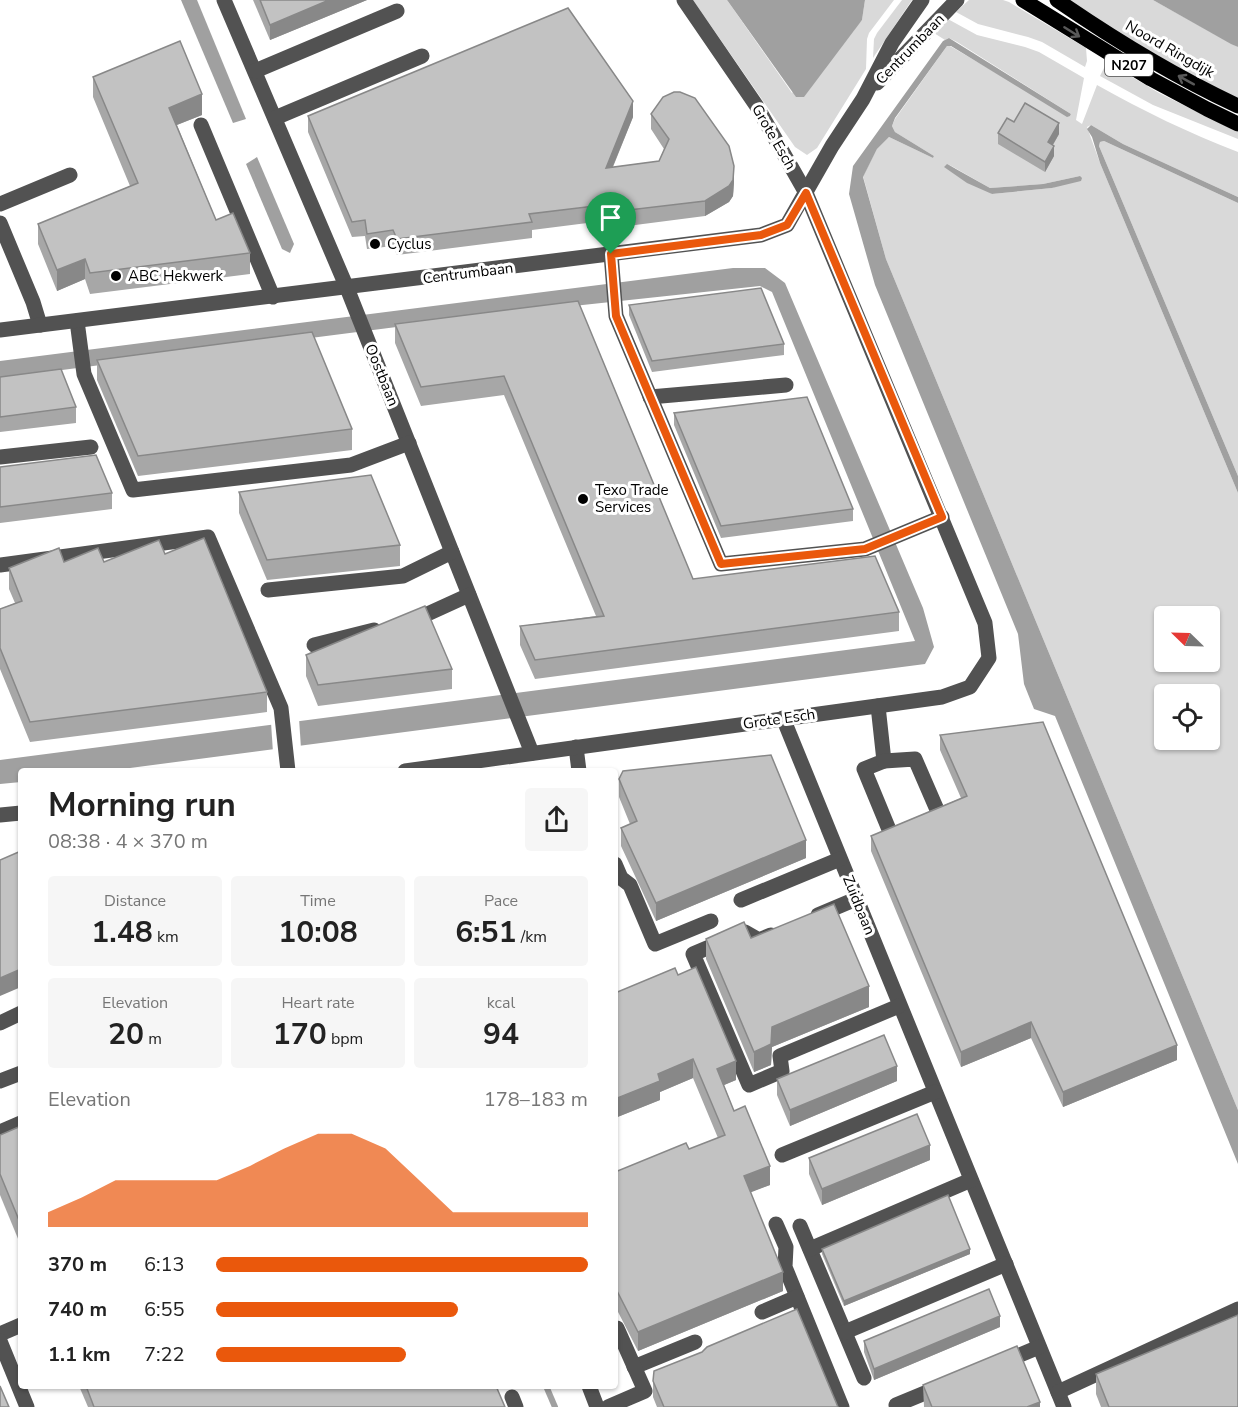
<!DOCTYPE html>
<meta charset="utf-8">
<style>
body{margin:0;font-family:"Nunito Sans",sans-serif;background:#f6f6f6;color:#222;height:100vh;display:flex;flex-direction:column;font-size:22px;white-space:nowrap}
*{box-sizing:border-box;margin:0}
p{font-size:20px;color:#767676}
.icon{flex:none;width:33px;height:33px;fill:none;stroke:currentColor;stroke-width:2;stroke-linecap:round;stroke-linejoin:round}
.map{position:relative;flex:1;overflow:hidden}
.sheet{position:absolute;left:18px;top:768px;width:600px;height:621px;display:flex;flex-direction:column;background:#fff;border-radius:6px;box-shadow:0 2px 4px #0004}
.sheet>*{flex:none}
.needle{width:39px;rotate:293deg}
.controls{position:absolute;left:1154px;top:606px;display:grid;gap:12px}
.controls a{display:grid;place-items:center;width:66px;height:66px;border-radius:6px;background:#fff;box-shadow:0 2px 4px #0004;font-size:30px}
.pin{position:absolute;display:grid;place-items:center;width:51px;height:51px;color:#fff;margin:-62px -26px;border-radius:50% 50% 50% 0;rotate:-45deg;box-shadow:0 0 6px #0007}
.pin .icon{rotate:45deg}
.round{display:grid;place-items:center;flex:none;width:63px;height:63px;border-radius:6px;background:#f6f6f6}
.headline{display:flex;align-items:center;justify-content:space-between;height:102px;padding:0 30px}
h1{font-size:33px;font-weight:700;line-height:45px}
.figures{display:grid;grid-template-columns:repeat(3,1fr);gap:9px;height:102px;padding:6px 30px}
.figures div{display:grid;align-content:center;border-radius:6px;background:#f6f6f6;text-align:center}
.figures b{font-size:30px;font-weight:700}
.figures small{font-size:16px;font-weight:400}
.figures p{font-size:16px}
.chart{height:168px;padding:12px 30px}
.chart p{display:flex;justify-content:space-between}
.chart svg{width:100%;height:108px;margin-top:6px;fill:#ea580c;opacity:.7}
ul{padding:0 30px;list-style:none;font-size:20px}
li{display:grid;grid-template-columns:96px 72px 1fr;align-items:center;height:45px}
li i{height:15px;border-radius:8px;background:#ea580c}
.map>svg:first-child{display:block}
.green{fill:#d9d9d9;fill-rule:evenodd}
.water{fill:#a0a0a0}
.pier{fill:#fff}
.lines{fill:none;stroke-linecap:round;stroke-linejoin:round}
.stream{stroke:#a0a0a0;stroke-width:6}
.minor{stroke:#525252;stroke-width:15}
.major{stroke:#000;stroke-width:15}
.wall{fill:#a7a7a7}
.shaded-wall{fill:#888}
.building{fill:#c2c2c2;stroke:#888;stroke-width:1.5}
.oneway{stroke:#595959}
.route-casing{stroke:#fff;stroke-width:12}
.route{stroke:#ea580c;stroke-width:8}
.poi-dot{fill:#000;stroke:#fff;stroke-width:2}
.labels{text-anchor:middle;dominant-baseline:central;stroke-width:6;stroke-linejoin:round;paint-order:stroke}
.shield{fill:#fff;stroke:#4c4c4c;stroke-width:1.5}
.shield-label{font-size:14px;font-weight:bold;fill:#000}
.street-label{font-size:15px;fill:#000;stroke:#fff}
.poi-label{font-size:15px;fill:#000;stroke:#fff;text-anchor:start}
</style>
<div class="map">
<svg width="1238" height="1407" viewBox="0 0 1238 1407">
<rect width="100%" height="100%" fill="#fff"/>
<g class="green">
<path d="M693,0H727L792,93L862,20L865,0H894L869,33L867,39L866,69L817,148L807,155L795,147Z"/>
<path d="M902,0H912L873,58L874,39L877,33Z"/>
<path d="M969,0H1003L1009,2L1086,48L1087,61L1085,67L1042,42L1028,37L978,24L956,12Z"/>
<path d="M1064,0H1153L1238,47V99L1199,81Z"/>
<path d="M946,18L977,35L1025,47L1039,52L1084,78L1076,120L1082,124L1097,85C1143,111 1189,133 1238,152V197L1123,144L1091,125L1087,127L1100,163L1238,493V1110L886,259L863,176L877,149L889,137L933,158L934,156L895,132L892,126L895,119L947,46H950L1070,116L1071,114L957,42L949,38L945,40L934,33ZM948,164L990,188L1043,184L1080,176L1052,188L992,194ZM1164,616H1209V662H1164ZM1164,694H1209V740H1164Z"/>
<path d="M1107,62L1159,93L1238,132V139L1153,105L1100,76Z"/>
<path d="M1104,141L1238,203V476L1099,146L1100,142Z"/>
</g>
<g class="water">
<path d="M181,0H197L246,119L233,123Z"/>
<path d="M727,0H865L862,20L804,97H796Z"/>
<path d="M1153,0H1238V47L1231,44Z"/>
<path d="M949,38L1071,114L1070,116L1067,117L951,46H947L895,118L892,126L895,132L934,156L933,158L889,137L877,149L863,177L886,259L1238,1110V1164L1055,716L1034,709L1024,684L1018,634L875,285L849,194L853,166L943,41Z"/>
<path d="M1091,125L1123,144L1238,197V203L1104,141L1100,142L1099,146L1238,476V493L1100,163L1092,137L1087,129Z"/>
<path d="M257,157L294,244L290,253L282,249L246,164Z"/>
<path d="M947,164L990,188L1043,184L1080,176L1082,178L1081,181L1052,188L992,194L967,183L944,167Z"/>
<path d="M733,268H765L785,283L923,608L934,647L925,664L107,771H21V782L0,784V760L915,641L772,292L760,286L498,314L0,378V361Z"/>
</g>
<path class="pier" d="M299,718L301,749L273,753L271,722Z"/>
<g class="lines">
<path class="stream" d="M546,1386L555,1407"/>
<g class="minor">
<path d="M224,0L347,288L532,753"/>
<path d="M255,71L397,11"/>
<path d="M877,83L957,0"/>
<path d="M275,118L422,56"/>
<path d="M201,125L273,297"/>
<path d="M0,204L70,175"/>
<path d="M0,223L33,302L40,325"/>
<path d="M611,254L616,316L721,564L865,549L942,517"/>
<path d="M77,321L84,374L133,490L351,465L409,443"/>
<path d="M0,330L761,235L787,225L832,146L863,99L892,43L922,0"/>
<path d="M650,397L786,385"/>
<path d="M0,457L91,447"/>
<path d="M0,565L208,537L281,708L288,771"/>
<path d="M268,590L403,576L452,552"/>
<path d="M412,621L469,595"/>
<path d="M314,645L374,630"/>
<path d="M878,706L884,761L864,769L890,832"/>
<path d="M783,718L1064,1407"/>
<path d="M576,747L579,771"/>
<path d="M884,761L915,759L938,812"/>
<path d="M405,771L942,697L970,687L989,658L985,623L806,193L756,105L684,0"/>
<path d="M0,815L21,813"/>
<path d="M615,864L621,878L630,885L655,944L711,921"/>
<path d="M741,900L840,859"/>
<path d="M818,915L856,899"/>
<path d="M771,935L759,940L745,932L693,954L749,1085L782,1071L780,1056L899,1006"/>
<path d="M0,1023L21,1013"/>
<path d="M0,1081L21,1073"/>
<path d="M0,1132L21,1123"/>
<path d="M782,1155L935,1092"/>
<path d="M776,1224L786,1247L785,1267L842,1407"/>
<path d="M800,1226L864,1378"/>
<path d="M810,1249L971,1180"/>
<path d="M762,1312L797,1297"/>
<path d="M845,1332L1006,1264"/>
<path d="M0,1334L21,1325"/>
<path d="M0,1341L27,1407"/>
<path d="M1003,1362L1039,1347"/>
<path d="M634,1367L695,1342"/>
<path d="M589,1386L597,1407"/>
<path d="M1058,1392L1238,1309"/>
<path d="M512,1397L516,1407"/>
<path d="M608,1407L645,1391L617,1328L615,1329"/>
<path d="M897,1407L896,1405L942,1386"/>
</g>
<g class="major">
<path d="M1023,0L1151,79L1207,109L1238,124"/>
<path d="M1057,0C1115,40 1174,76 1238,106"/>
</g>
</g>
<g class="wall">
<path d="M253,0H367L270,40Z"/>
<path d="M93,77L202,115L177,125L216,220L250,253V274L90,294L85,279L57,291L38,244V224L130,186L93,97Z"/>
<path d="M651,114L734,182L733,196L729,202L705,216L612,228L611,220L532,230V238L397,255L393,246L367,249L365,236L352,237L308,132V116L633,117L613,167L659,161L664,149L651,129Z"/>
<path d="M1014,122L1059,134L1053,145L1054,156L1045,172L998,144V133Z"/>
<path d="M578,301L693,579L899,612V631L535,679L520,645V626L596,616L504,395L421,406L395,343V324Z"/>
<path d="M629,305L784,344V355L652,372L629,315Z"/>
<path d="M97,360L352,429V450L138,476L97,380Z"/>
<path d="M0,377L76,407V423L0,432Z"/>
<path d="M674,413L853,509V521L721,538L674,425Z"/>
<path d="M0,467L112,493V509L0,523Z"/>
<path d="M239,492L400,545V566L267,580L239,513Z"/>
<path d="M165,554L267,692V712L30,742L0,669V609L15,603L9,589V568L64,562H104Z"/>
<path d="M306,655L452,669V689L318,706L306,676Z"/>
<path d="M940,735L1177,1060L1063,1107L1031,1038L961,1067L871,851V836L961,798L940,750Z"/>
<path d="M619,779L806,858L656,921L621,846V828L630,824L619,797Z"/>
<path d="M751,938L869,1007L772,1047L771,1065L754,1072L706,959V939Z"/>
<path d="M678,975L736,1080L724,1085L734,1111L770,1185L750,1192L783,1291L638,1351L616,1308L615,1172L689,1149L718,1138L693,1078L660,1092V1100L615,1118V993Z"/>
<path d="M777,1079L897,1081L790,1126L777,1095Z"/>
<path d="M21,1126V1246L0,1195V1135Z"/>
<path d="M809,1158L930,1160L822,1205L809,1174Z"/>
<path d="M822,1249L970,1254L844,1306L822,1254Z"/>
<path d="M1000,1327L874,1380L864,1352V1341Z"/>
<path d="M1096,1374L1238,1407H1101L1096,1394Z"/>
<path d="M653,1381L838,1407H657L653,1397Z"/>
<path d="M923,1385L1040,1407H924Z"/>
<path d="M79,1386H496L505,1407H88Z"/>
</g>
<g class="shaded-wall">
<path d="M329,0H367L270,40V25Z"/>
<path d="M202,94V115L169,128V108Z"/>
<path d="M633,101V117L606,183V168Z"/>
<path d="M1059,123V134L1048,153V142Z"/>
<path d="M1054,146V156L1045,172V162Z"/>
<path d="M734,166V182L733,196L729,202L705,216V201Z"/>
<path d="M85,259V279L57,291V270Z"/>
<path d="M806,840V858L656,921V903Z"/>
<path d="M21,969V987L0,996V978Z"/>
<path d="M869,986V1007L772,1047L771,1065L754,1072V1052L772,1027Z"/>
<path d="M1031,1022V1038L961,1067V1052Z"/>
<path d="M1177,1045V1060L1063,1107V1092Z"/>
<path d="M693,1059V1078L660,1092V1100L615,1118V1099L658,1074Z"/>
<path d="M736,1061V1080L717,1088V1069Z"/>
<path d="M897,1066V1081L790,1126V1110Z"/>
<path d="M930,1145V1160L822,1205V1189Z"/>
<path d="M770,1166V1185L744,1195V1176Z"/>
<path d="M970,1249V1254L844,1306V1301Z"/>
<path d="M783,1272V1291L638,1351V1332Z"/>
<path d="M616,1289V1308L615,1309V1290Z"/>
<path d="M1000,1316V1327L874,1380V1369Z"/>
<path d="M1040,1402V1407H1027Z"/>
</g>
<g class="building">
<path d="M260,0H329L270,25Z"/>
<path d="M568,8L633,101L606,168L659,161L669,139L651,114L663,97L674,92H680L695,98L729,146L734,166L733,180L729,186L705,201L612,212L611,204L529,214L532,222L397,239L393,230L367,234L365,220L352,222L308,116Z"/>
<path d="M180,41L202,94L169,108L216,220L233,213L250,253L90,273L85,259L57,270L38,224L138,183L93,77Z"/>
<path d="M1025,103L1059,123L1048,142L1054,146L1045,162L998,133L1007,118L1014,122Z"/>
<path d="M761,288L784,344L652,361L629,305Z"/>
<path d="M578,301L693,579L875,556L899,612L535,660L520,626L604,616L504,376L421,387L395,324Z"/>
<path d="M312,332L352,429L138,456L97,360Z"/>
<path d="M61,369L76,407L0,417V377Z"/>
<path d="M807,397L853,509L721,526L674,413Z"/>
<path d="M96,455L112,493L0,507V467Z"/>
<path d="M371,475L400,545L267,560L239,492Z"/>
<path d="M204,538L267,692L30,722L0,648V609L22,601L9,568L59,548L64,562L98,548L104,562L159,540L165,554Z"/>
<path d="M425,606L452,669L318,685L306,655Z"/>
<path d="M1043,722L1177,1045L1063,1092L1031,1022L961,1052L871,836L967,796L940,735Z"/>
<path d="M771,755L806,840L656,903L621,828L637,821L619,779L623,771Z"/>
<path d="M21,851V969L0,978V860Z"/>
<path d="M834,904L869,986L772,1027L771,1044L754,1052L706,939L744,922L751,938Z"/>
<path d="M696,967L736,1061L717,1069L734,1111L745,1106L770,1166L744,1176L783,1272L638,1332L616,1289L615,1290V1172L686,1143L689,1149L725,1135L693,1059L658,1074L660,1081L615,1099V993L675,968L678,975Z"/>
<path d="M884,1035L897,1066L790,1110L777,1079Z"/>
<path d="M917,1114L930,1145L822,1189L809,1158Z"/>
<path d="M21,1126V1225L0,1174V1135Z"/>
<path d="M948,1195L970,1249L844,1301L822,1249Z"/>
<path d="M989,1289L1000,1316L874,1369L864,1341Z"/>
<path d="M797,1309L838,1407H664L653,1381L654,1371L702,1352L707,1347Z"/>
<path d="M1238,1315V1407H1109L1096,1374Z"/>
<path d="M1017,1346L1040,1402L1027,1407H932L923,1385Z"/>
<path d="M0,1386L9,1407H0Z"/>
<path d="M86,1386H496L505,1407H94Z"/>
</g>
<defs><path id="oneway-shaft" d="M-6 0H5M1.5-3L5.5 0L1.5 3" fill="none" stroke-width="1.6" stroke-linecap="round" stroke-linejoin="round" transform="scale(1.5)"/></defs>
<g class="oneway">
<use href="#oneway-shaft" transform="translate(1072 32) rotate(32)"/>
<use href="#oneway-shaft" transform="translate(1186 80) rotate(-151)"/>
</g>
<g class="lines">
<defs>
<path id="route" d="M806,193L942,517L865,549L721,564L616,316L611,254L761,235L787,225Z"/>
</defs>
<use href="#route" class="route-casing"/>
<use href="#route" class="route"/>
</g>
<g class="poi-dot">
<circle cx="375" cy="244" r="6"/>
<circle cx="116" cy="276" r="6"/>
<circle cx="583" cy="499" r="6"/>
</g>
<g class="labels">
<rect class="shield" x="1105" y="54" width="48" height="22" rx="4.5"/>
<g class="shield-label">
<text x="1129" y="65">N207</text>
</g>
<g class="street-label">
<text transform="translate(910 49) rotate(-46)">Centrumbaan</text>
<text transform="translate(1170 49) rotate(30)">Noord Ringdijk</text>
<text transform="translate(774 137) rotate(60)">Grote Esch</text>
<text transform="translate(468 273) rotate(-7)">Centrumbaan</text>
<text transform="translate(382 375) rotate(68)">Oostbaan</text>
<text transform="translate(779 719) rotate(-8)">Grote Esch</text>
<text transform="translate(859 905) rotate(68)">Zuidbaan</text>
</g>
<g class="poi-label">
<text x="387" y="244">Cyclus</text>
<text x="128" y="276">ABC Hekwerk</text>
<text x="595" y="490">Texo Trade<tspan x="595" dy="17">Services</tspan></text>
</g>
</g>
</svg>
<div class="controls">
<a><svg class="needle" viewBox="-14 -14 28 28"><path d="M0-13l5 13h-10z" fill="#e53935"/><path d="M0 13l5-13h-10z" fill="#767676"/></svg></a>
<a><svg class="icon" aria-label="locate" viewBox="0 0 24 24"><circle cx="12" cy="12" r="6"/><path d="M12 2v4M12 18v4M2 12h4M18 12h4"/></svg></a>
</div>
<div class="pin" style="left:611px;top:254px;background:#1e9e55"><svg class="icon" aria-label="arrive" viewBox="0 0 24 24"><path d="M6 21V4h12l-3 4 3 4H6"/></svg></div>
<section class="sheet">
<div class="headline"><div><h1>Morning run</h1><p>08:38 · 4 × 370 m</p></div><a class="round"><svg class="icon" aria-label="share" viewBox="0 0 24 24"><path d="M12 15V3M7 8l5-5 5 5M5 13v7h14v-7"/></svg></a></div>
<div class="figures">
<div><p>Distance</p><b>1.48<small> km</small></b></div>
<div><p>Time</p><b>10:08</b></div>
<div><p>Pace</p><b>6:51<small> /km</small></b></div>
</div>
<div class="figures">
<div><p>Elevation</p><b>20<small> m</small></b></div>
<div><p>Heart rate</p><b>170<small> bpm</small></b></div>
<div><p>kcal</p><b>94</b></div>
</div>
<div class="chart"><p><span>Elevation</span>178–183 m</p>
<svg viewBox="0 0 160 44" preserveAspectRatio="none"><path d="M0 44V38L10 32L20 25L30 25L40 25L50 25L60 19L70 12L80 6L90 6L100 12L110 25L120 38L130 38L140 38L150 38L160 38V44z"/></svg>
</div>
<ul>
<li><b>370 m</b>6:13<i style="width:100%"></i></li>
<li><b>740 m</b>6:55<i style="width:65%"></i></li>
<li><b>1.1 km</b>7:22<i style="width:51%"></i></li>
</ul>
</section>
</div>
